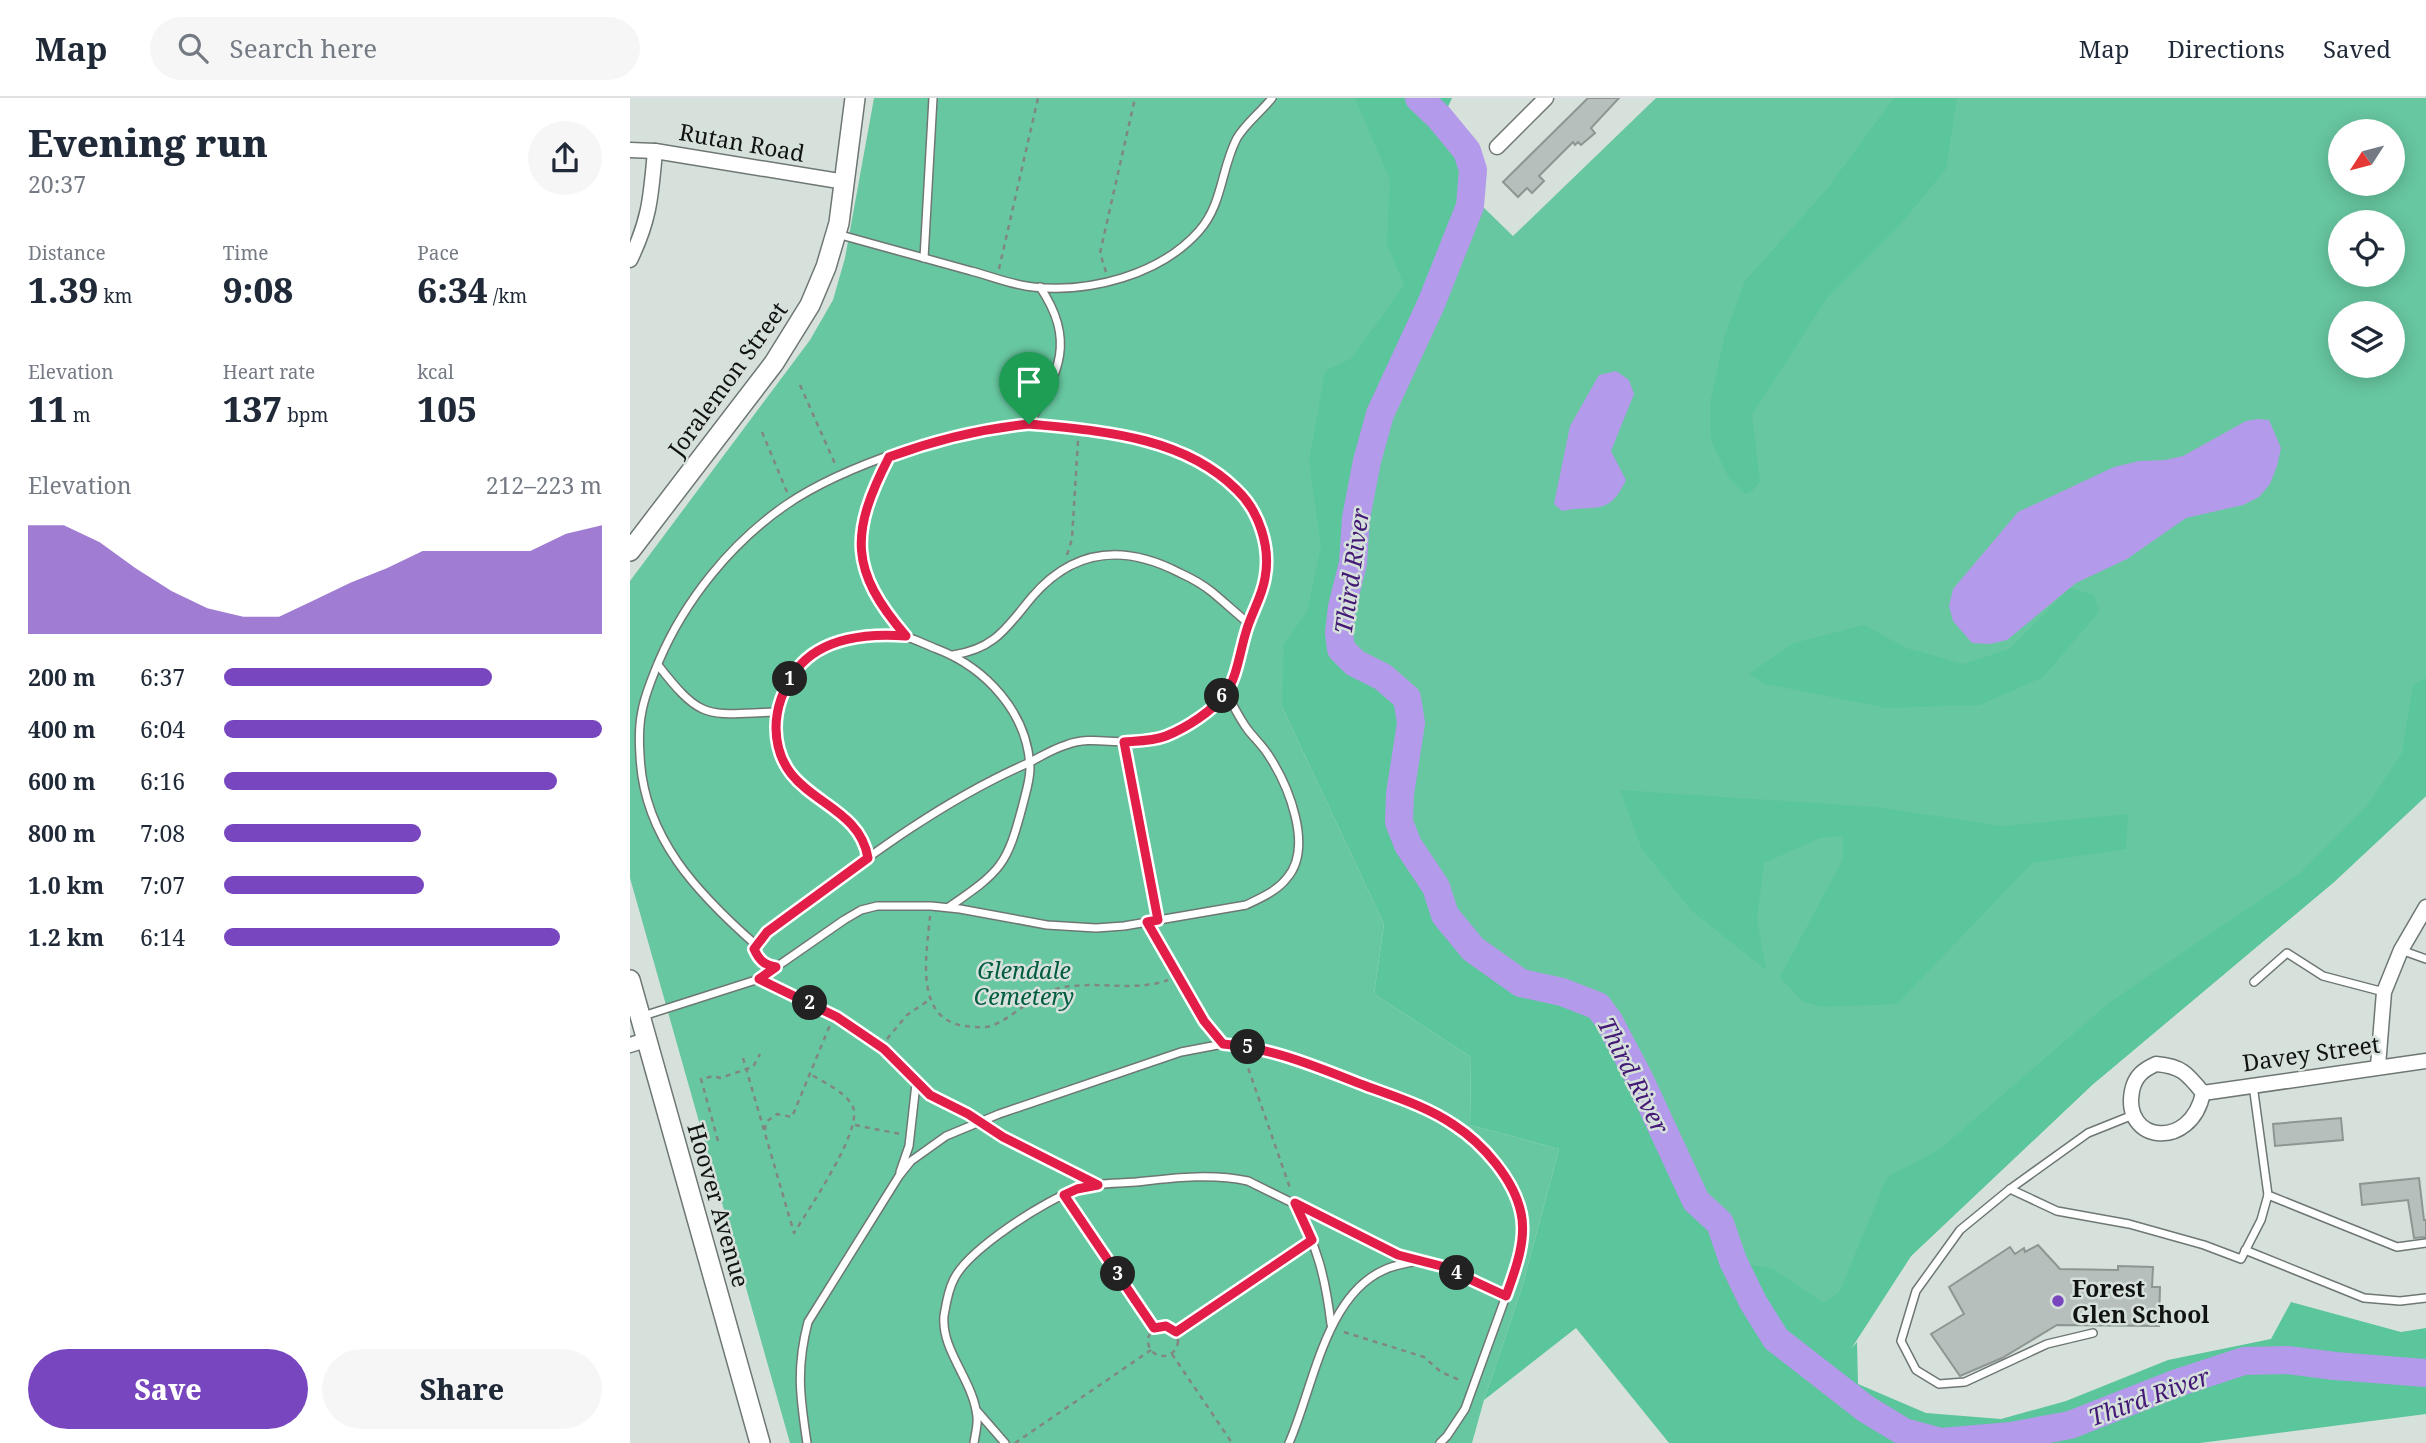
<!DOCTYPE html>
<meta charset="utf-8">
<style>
body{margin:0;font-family:"Noto Serif",serif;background:#f6f6f7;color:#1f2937;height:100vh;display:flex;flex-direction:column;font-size:26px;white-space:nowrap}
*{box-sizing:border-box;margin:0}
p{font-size:23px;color:#747a83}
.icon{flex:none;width:38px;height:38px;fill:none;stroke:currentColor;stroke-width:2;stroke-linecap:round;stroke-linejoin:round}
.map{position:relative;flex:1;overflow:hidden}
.details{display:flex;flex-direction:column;background:#fff;width:630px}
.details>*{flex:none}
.needle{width:46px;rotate:234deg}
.buttons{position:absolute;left:1698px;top:21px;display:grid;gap:14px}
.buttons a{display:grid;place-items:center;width:77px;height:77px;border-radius:50%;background:#fff;box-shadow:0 4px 18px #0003;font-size:35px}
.pin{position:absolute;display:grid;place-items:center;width:60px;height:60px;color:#fff;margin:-72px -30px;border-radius:50% 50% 50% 0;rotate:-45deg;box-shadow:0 0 7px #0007}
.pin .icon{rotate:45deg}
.km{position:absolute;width:35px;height:35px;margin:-18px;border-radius:50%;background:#222;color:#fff;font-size:19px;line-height:35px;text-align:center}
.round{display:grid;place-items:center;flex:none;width:74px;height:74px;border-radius:37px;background:#f6f6f7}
.overview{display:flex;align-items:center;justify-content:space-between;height:119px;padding:0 28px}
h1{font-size:38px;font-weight:800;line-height:52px}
.figures{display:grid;grid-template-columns:repeat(3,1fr);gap:10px;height:119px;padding:7px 28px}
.figures div{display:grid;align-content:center}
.figures b{font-size:35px;font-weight:800}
.figures small{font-size:19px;font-weight:400}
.figures p{font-size:19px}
.chart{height:196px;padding:14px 28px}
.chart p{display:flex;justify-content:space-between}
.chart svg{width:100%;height:126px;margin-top:7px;fill:#7847bf;opacity:.7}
.button{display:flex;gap:14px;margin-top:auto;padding:14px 28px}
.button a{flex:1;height:80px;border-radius:42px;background:#7847bf;color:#fff;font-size:28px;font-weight:800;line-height:80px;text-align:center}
.button a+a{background:#f6f6f7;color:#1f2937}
ul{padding:0 28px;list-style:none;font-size:23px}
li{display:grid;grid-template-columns:112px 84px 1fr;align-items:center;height:52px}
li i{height:18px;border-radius:9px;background:#7847bf}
header{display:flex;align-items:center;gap:42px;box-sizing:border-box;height:98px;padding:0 35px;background:#fff;border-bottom:2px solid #e0e1e3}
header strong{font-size:33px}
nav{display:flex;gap:38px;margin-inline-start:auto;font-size:24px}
.search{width:490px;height:63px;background:#f6f6f7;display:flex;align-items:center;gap:18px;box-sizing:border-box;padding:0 24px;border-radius:38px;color:#747a83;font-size:26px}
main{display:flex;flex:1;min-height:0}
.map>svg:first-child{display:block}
.green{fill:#67c7a0;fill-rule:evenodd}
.forest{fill:#5bc59b}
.water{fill:#b49aea}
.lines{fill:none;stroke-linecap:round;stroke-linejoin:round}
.river{stroke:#b49aea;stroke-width:28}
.building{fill:#b6bfbb;stroke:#8d9691;stroke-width:2}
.lane-casing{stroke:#6e7773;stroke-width:10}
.street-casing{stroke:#6e7773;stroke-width:17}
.secondary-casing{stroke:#6e7773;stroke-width:22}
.path{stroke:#808783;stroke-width:2.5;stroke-dasharray:5 5;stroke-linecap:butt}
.lane{stroke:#fff;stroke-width:7}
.street{stroke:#fff;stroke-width:14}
.secondary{stroke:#fff;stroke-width:19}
.route-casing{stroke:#fff;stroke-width:14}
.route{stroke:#e11d48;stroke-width:9}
.poi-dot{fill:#7847bf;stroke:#d7e1dc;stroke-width:2.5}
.labels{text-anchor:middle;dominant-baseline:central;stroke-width:5;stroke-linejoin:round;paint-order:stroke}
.street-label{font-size:23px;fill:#101312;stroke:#d7e1dc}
.park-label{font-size:23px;font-style:italic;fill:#025c41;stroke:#d7e1dc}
.poi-label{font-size:23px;font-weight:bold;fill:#101312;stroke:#d7e1dc;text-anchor:start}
.water-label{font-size:24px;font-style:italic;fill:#441a76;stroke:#d7e1dc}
</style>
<header>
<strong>Map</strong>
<div class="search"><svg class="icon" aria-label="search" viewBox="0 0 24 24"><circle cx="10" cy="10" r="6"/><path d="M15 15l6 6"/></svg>Search here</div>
<nav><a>Map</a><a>Directions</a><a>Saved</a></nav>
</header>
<main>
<section class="details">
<div class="overview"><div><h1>Evening run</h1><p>20:37</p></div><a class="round"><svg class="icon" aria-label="share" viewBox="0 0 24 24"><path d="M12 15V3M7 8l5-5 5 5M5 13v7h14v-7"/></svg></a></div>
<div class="figures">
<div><p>Distance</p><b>1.39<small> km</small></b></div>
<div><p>Time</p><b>9:08</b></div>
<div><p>Pace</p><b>6:34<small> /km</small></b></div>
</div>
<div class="figures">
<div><p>Elevation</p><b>11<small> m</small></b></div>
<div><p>Heart rate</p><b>137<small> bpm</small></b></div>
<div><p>kcal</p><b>105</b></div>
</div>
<div class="chart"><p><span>Elevation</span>212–223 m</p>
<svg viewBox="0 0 160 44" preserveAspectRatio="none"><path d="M0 44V6L10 6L20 12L30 21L40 29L50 35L60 38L70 38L80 32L90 26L100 21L110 15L120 15L130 15L140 15L150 9L160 6V44z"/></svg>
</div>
<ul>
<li><b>200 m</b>6:37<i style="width:71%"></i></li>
<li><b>400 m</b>6:04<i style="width:100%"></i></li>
<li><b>600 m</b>6:16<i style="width:88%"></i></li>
<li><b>800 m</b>7:08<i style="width:52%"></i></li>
<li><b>1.0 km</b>7:07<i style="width:53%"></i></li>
<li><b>1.2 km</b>6:14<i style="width:89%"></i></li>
</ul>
<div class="button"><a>Save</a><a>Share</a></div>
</section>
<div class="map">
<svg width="1796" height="1345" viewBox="0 0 1796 1345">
<rect width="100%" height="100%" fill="#d7e1dc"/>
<g class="green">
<path d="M244,0H775L774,239L652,609L754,826L744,896L841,959L840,1027L929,1051L893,1186L854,1302L842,1345H160L0,780V483L180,242L203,202L215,160Z"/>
<path d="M1026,0H1796V698L1704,784L1462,987L1281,1158L1211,1266L1103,1163L1090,1125L1066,1103L1008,978L979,923L968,908L932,894L891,885L843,851L815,817L806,789L778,747L769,724L770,696L781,625L767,589L753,579L725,565L711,552L709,535L712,509L723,465L726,420L737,363L750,316L801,206L840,108L851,107L883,138ZM1710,33H1762V86H1710ZM1710,124H1762V177H1710ZM1710,215H1762V268H1710Z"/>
</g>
<g class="forest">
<path d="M725,0H822L817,11L846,56L851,107L840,109L801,206L750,316L737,363L726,420L723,465L712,509L709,535L711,551L725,565L753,579L777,600L781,625L770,696L769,724L778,747L806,789L815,817L843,851L891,885L932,894L968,908L979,923L1008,978L1066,1103L1090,1125L1103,1163L1143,1171L1194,1205L1210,1193L1257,1079L1310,1051L1480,904L1670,775L1736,709L1772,655L1783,587L1796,580V698L1704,784L1462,987L1281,1158L1221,1251L1227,1244L1228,1286L1296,1315L1371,1321L1436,1303L1538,1262L1641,1241L1661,1204L1771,1234L1796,1230V1316L1570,1345H1039L946,1230L854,1302L893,1186L929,1051L840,1027L841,959L744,896L754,826L652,609L654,546L677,514L691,449L679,364L695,273L722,260L774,187L757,146L760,82Z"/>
<path d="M1264,0H1327L1316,71L1270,127L1197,200L1122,317L1130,383L1122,393L1115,396L1099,380L1081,343L1080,306L1095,236L1115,183L1197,91Z"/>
<path d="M1440,490L1464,497L1469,514L1413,579L1350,607L1257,610L1135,586L1119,576L1164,545L1234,527L1276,550L1334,566L1379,551Z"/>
<path d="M990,692L1246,709L1373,728L1498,716L1496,751L1402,765L1267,906L1192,909L1173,904L1150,879L1213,761V738L1190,740L1134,765L1127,821L1136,872L1062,813L1012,751Z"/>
</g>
<g class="water">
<path d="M986,273L999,282L1004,296L981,353L996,382C979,419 966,406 932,413L924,406L940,328L969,277Z"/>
<path d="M1628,321L1639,322L1651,350L1647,368L1640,386L1629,399L1613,407L1556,420L1497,461L1446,485L1377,542L1360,546L1342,545L1323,523L1319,508L1323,491L1388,414L1484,369L1509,363L1535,362L1553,358L1616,323Z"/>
</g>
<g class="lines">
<path class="river" d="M789,0L809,19L837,53L843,72L840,108L801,206L750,316L737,363L726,420L723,465L712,509L709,535L711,551L725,565L753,579L777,600L781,625L770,696L769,724L778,747L806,789L815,817L843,851L891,885L932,894L968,908L979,923L1008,978L1066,1103L1090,1125L1103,1163L1123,1204L1146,1241L1236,1311L1274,1334L1311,1344L1381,1338L1440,1327L1547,1285L1614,1263L1657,1262L1705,1268L1796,1275"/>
</g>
<g class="building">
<path d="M958,0H989L961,30L965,35L951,47L948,44L945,47L943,44L909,78L914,83L902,95L897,90L888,99L873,84Z"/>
<path d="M1711,1020L1713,1042L1645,1048L1643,1026Z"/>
<path d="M1789,1080L1794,1122H1796V1139L1784,1140L1778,1102L1732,1107L1730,1086Z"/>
<path d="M1408,1147L1430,1171L1488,1172V1168L1523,1169L1522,1189H1530L1529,1228L1427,1227L1372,1260L1330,1278L1301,1236L1334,1216L1319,1189L1380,1149L1385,1156L1394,1150L1395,1154Z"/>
</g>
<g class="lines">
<defs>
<g id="lane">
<path d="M207,136C252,148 296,161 341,173C361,178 382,187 403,189C460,195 530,177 569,133C593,106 591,70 607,40C616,25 631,14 642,0"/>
<path d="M294,160L303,0"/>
<path d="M399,326C428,275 447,244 410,189"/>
<path d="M259,359C220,435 219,472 276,538"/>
<path d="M323,557C365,551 377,529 402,499C444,450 494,446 550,475C561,480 572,486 582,494C594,504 606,515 618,525"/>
<path d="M28,567C73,625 77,616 147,614"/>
<path d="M238,760C228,699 149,705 146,632C144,564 212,530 272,538C284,540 296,547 307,551C356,570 398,615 400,670C400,682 396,694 393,706C377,768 371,773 319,809"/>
<path d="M517,824L574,923L593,946"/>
<path d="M126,847C68,796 13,739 10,657C9,643 9,627 12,613C15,596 22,580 29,563C55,502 101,445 156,407C211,369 329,328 397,326C411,326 426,329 441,330C477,334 518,340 553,354C595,372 635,412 637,459C638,484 626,504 618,527C610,548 609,575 596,594C578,622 529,644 497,644C475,644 457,639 436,647C422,651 409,660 396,666C301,708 220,773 137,834L124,851C129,862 134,867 146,869"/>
<path d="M1771,852L1796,861"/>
<path d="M129,881L214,822L231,812L247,808H301L330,811L417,827L466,830L494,828L616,807C631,800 647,793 657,780C684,749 658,687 639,658C633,648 625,641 618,632C609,620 603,607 596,594"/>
<path d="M1624,884L1657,855L1693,878L1754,894"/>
<path d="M13,918L129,881L207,919L254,951L300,997L337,1016L373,1039L467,1086"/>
<path d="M1623,987L1638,1097L1767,1149L1796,1145"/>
<path d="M270,1074L279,1048L286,986"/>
<path d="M1380,1091L1427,1113L1499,1126L1574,1147L1611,1161L1631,1122L1638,1097"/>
<path d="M665,1105C687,1150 695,1176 701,1226"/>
<path d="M1615,1152L1734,1200L1770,1203L1796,1200"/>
<path d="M1463,1235L1417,1246L1335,1284L1309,1286L1286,1272L1271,1243L1286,1193L1330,1132L1380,1091L1458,1035L1503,1017"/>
<path d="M348,1314L375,1345"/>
<path d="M177,1345C170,1299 166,1270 178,1224L269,1078L281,1063L316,1038L369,1016L551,954L593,946L635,952L655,957L760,997L799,1013L825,1027L861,1061L880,1087L891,1115L892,1138L887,1167L876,1198L835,1311L817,1338L810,1345"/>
<path d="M344,1345C345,1337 348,1327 347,1319C344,1283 311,1253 314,1218C316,1206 318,1192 324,1181C338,1152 416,1101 448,1091C466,1085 487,1085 506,1084C543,1080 581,1075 618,1083L768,1157L812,1168L876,1198"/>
<path d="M659,1345C683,1291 695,1198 754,1172C764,1167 775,1166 786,1163"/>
</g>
<g id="street">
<path d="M867,49L916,0"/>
<path d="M0,52L25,53L215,84"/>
<path d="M0,162C20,121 21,97 25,53"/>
<path d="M0,947L16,942"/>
<path d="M1526,966C1551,968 1557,975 1573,995C1561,1053 1492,1045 1502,993C1505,978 1513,972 1526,966Z"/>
<path d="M1748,968L1754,894L1771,852L1796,809"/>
<path d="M1573,995L1796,963"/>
</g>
<g id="secondary">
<path d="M0,453L144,265L180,207L196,169L209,125L225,0"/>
<path d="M0,882L130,1345"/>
</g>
</defs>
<use href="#lane" class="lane-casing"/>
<use href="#street" class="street-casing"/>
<use href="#secondary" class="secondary-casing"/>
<g class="path">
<path d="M369,171L408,0"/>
<path d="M476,174L470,155L505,0"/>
<path d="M170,287L206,368"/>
<path d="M132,334L157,394"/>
<path d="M437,457L442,441L448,342"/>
<path d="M496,657L526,812"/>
<path d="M300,818C297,855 283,920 334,928C343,929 353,930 361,928C382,921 401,898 426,891C463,881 503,895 538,882"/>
<path d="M257,941L277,917L299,902"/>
<path d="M113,960L164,1135C178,1112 233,1032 223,1009C216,994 193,984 180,976"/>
<path d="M615,961L660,1090"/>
<path d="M225,1027L270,1036"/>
<path d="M135,1032L136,1024L147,1016L162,1019L200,927"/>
<path d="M88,1043L71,981L84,978L90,980L123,969L130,956"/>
<path d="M440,1106L524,1230"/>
<circle cx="533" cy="1243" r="15"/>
<path d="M546,1234L671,1150"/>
<path d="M714,1234L794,1259L811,1274L832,1283"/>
<path d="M542,1256L602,1345"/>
<path d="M385,1345L521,1252"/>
</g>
<use href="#lane" class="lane"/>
<use href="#street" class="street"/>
<use href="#secondary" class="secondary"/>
</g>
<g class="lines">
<defs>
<path id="route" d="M399,326C471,333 553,338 607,392C629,413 641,449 635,480C632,499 621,516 616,534C610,553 607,579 596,595C583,613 556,630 536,638C523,643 507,643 494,644L528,822L517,824L574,923L593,946C644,950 689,970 736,988C766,999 798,1009 824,1027C852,1045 884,1081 891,1115C897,1142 885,1173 876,1198L811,1168L768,1157L665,1105L682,1142L546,1234L536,1228L524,1230L434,1097L447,1091L468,1087L373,1039L338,1016L300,997L254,951L207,919L129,881L146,869C134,867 129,862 124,851L137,834L238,760C228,699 147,705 146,630C146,608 154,589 167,571C192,539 239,535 276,538C219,472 220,435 259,359C305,342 350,331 399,326Z"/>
</defs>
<use href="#route" class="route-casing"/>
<use href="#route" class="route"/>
</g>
<circle class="poi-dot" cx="1428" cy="1203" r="7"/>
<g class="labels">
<g class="street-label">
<text transform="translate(112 44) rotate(10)">Rutan Road</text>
<text transform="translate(97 281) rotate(-54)">Joralemon Street</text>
<text transform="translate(1681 955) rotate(-8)">Davey Street</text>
<text transform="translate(89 1107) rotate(74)">Hoover Avenue</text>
</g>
<g class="park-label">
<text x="394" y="872">Glendale<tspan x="394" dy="26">Cemetery</tspan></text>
</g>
<g class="poi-label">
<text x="1442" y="1190">Forest<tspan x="1442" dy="26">Glen School</tspan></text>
</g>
<g class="water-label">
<text transform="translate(721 473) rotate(-82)">Third River</text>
<text transform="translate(1004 977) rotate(63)">Third River</text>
<text transform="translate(1519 1298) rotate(-20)">Third River</text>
</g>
</g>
</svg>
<div class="buttons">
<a><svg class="needle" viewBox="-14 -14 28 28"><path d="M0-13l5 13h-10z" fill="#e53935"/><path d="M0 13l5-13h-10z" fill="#747a83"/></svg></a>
<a><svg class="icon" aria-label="locate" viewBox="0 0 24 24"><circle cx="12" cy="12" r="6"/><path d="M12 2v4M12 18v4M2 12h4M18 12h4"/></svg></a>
<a><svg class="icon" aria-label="layers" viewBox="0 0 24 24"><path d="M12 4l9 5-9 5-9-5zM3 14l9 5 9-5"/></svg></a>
</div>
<div class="pin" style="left:399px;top:326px;background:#1e9e55"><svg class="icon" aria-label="arrive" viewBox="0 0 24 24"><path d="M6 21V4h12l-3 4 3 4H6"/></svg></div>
<b class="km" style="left:160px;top:581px">1</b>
<b class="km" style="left:180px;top:905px">2</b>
<b class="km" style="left:488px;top:1176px">3</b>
<b class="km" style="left:827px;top:1175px">4</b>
<b class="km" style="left:618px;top:949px">5</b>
<b class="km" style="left:592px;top:598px">6</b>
</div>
</main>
